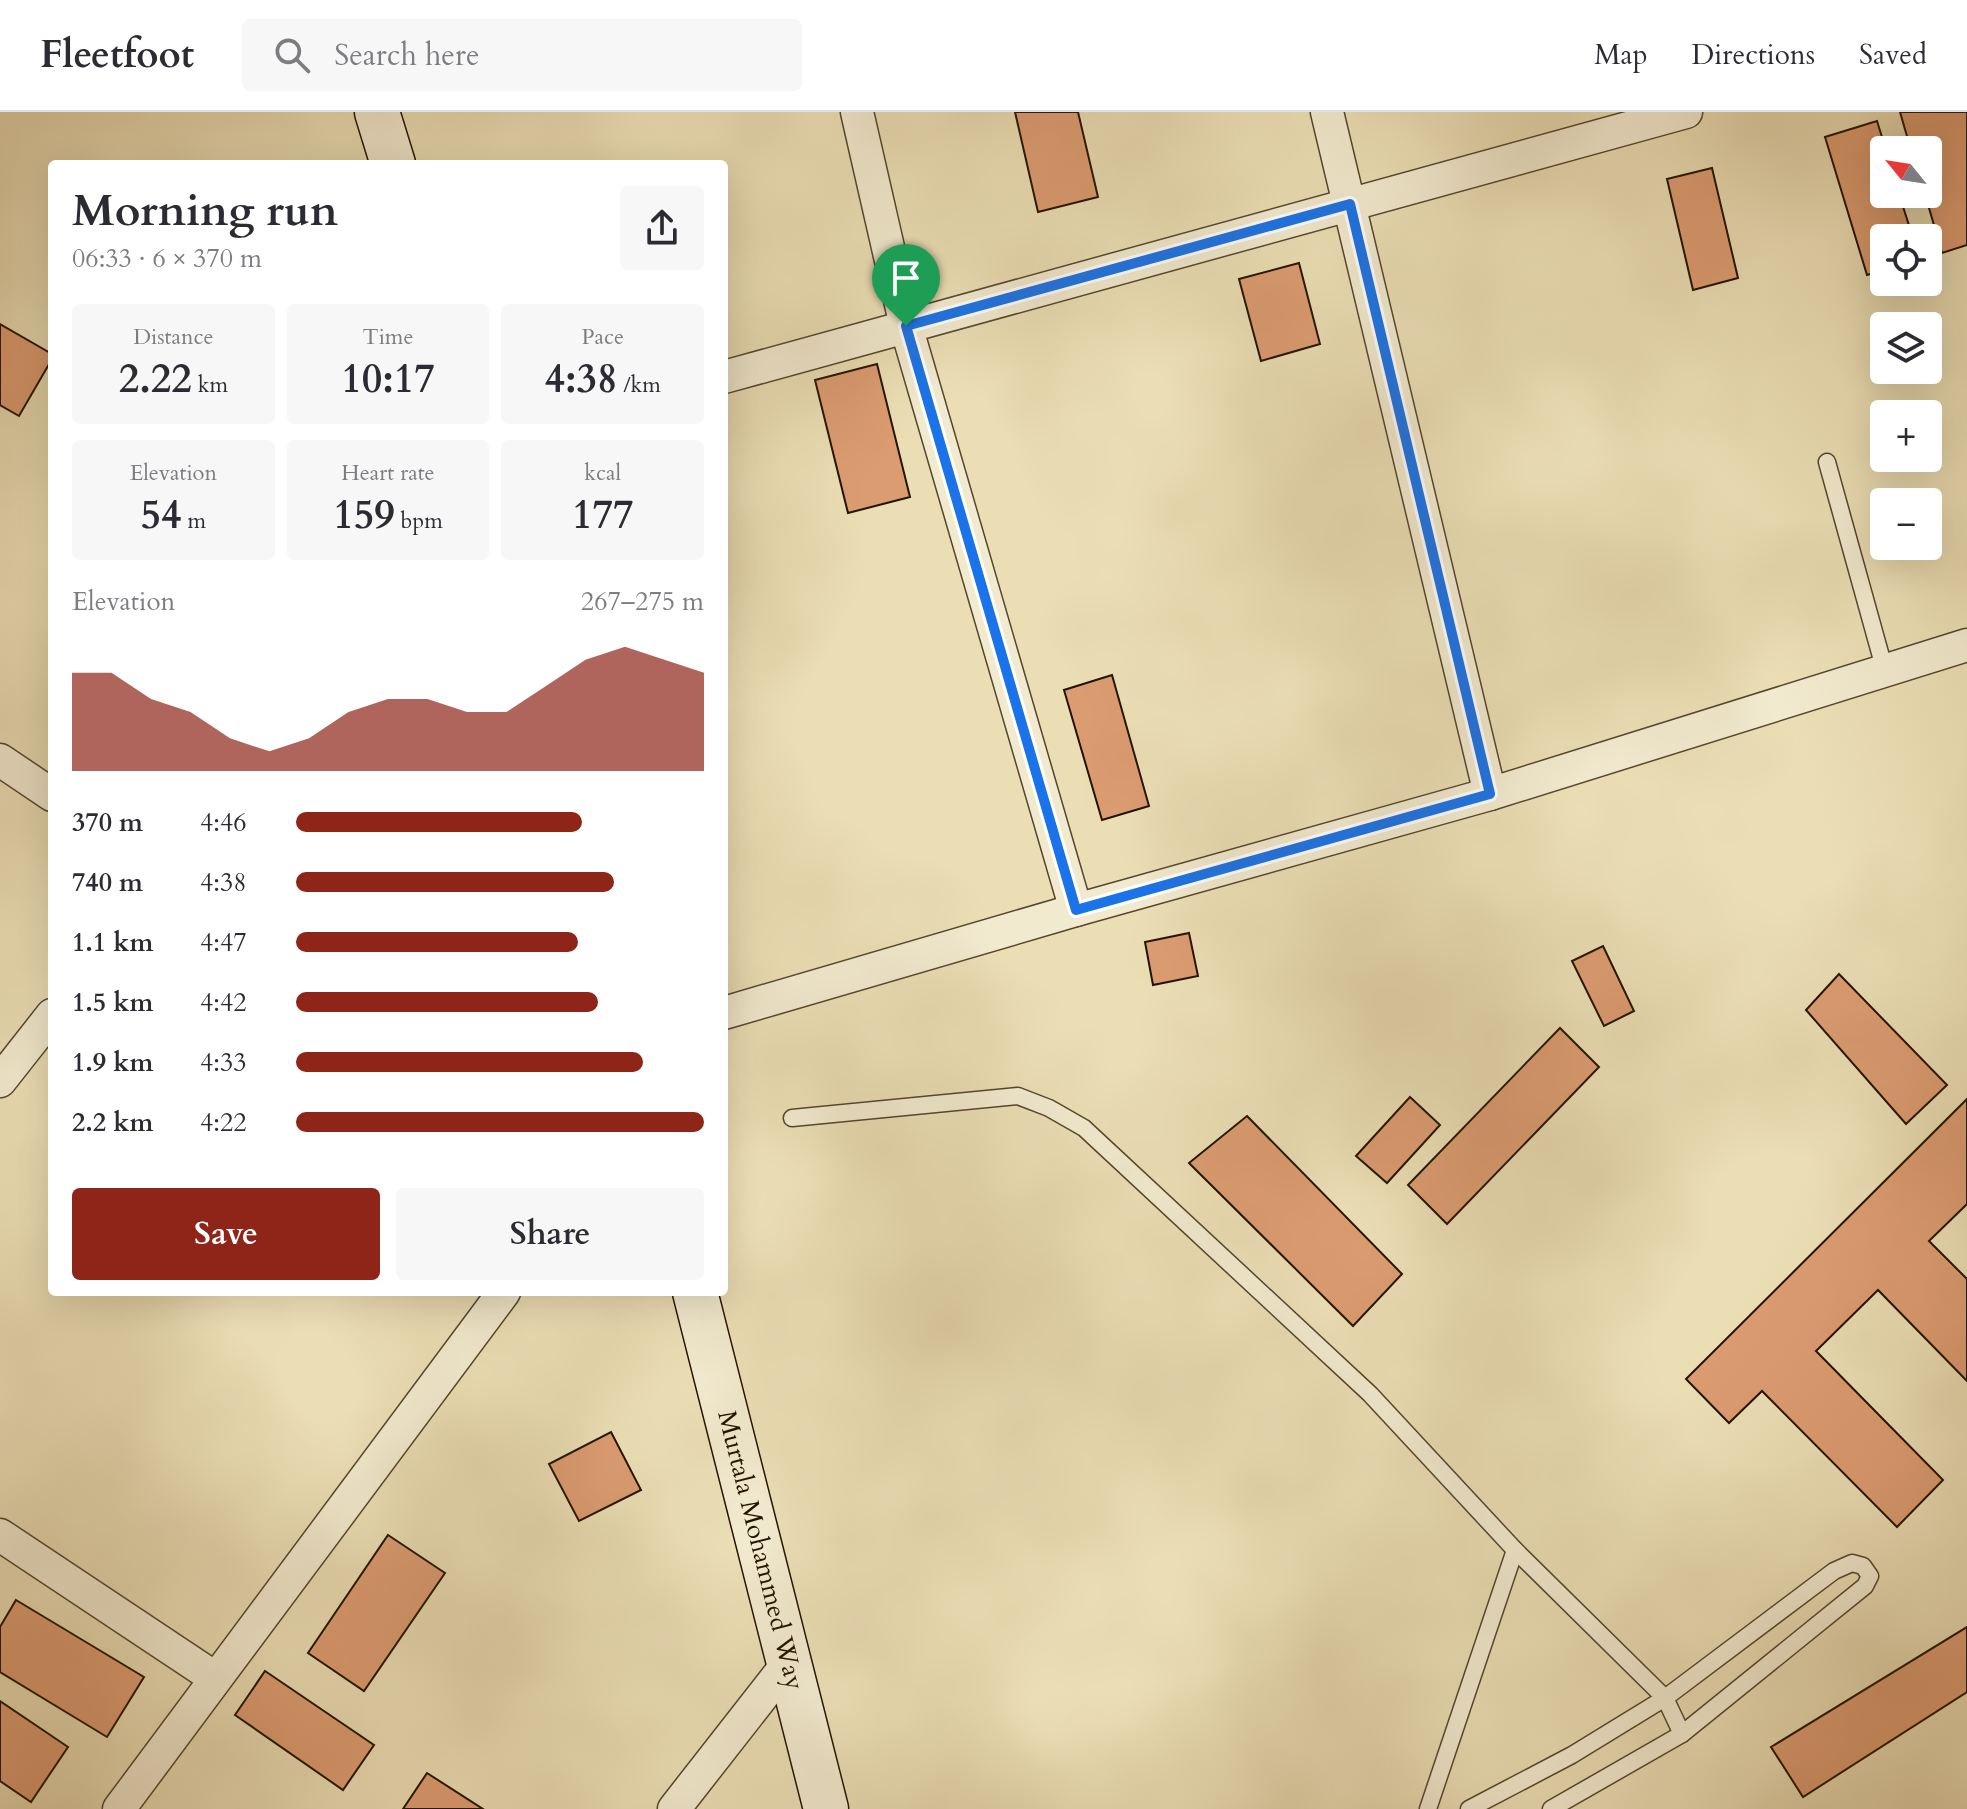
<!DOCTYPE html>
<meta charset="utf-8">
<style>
body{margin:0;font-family:Cardo,serif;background:#f7f7f7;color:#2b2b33;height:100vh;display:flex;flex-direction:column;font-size:30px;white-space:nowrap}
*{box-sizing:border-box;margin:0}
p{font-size:26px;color:#7c7c81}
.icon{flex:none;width:44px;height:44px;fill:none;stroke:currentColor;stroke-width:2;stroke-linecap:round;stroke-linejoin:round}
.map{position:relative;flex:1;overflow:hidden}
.details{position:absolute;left:48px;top:48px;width:680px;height:1136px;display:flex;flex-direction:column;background:#fff;border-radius:8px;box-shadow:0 8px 32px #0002}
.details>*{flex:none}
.needle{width:52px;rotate:300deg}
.controls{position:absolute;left:1870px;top:24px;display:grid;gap:16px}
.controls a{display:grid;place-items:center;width:72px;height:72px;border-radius:8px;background:#fff;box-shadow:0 8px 32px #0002;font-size:40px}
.pin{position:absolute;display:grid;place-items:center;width:68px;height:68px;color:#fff;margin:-82px -34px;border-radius:50% 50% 50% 0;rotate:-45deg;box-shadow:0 0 8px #0007}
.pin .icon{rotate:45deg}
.round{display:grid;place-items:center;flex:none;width:84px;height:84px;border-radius:8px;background:#f7f7f7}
.overview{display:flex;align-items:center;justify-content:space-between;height:136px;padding:0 24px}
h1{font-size:44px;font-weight:700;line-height:60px}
.stats{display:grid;grid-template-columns:repeat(3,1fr);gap:12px;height:136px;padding:8px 24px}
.stats div{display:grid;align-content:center;border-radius:8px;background:#f7f7f7;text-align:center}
.stats b{font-size:40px;font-weight:700}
.stats small{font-size:22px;font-weight:400}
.stats p{font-size:22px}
.chart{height:224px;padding:16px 24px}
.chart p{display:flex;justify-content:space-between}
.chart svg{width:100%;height:144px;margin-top:8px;fill:#8f2418;opacity:.7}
.cta{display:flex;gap:16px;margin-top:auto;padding:16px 24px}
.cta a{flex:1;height:92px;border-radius:8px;background:#8f2418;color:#fff;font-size:32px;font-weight:700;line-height:92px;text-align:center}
.cta a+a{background:#f7f7f7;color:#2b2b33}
ul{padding:0 24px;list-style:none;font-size:26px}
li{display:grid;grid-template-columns:128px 96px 1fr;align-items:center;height:60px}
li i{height:20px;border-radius:10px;background:#8f2418}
header{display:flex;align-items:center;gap:48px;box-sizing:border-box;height:112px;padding:0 40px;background:#fff;border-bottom:2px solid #e1e1e2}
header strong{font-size:38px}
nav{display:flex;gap:44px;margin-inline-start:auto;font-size:28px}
.search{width:560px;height:72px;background:#f7f7f7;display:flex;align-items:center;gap:20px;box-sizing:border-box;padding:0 28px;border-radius:8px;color:#7c7c81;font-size:30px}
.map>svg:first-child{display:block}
.building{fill:#dc9c71;stroke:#221300;stroke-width:2}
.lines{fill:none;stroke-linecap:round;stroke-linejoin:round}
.lane-casing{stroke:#54462d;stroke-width:19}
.street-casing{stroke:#54462d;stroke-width:35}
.secondary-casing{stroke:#221300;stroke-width:47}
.lane{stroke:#f2eacf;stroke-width:16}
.street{stroke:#f2eacf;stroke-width:32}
.secondary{stroke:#f2eacf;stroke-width:44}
.route-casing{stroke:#fff;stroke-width:16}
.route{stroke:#1a73e8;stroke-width:10}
.labels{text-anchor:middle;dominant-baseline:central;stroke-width:8;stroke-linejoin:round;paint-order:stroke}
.street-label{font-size:26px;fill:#221300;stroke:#f2eacf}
</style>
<header>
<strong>Fleetfoot</strong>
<div class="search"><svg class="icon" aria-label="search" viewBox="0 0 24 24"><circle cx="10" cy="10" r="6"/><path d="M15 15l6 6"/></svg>Search here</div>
<nav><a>Map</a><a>Directions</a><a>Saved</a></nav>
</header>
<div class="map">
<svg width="1967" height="1697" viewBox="0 0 1967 1697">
<rect width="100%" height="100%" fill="#ebdeb5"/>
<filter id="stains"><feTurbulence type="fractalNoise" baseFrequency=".0025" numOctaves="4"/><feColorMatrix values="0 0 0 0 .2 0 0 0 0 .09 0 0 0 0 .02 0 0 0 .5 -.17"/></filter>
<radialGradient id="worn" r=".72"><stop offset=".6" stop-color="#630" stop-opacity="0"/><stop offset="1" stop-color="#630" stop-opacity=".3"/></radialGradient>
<g class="building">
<path d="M1015,0H1078L1098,85L1038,100Z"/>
<path d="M1900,0H1967V133L1942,141L1925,82H1928V38H1911Z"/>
<path d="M1877,9L1886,38L1884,82H1899L1913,126H1884V158L1867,163L1825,25Z"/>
<path d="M1712,56L1738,166L1693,178L1667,67Z"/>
<path d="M1299,151L1320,232L1261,249L1239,167Z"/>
<path d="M0,212L52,242V247L19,304L0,293Z"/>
<path d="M877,252L910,385L848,401L815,268Z"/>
<path d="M1112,563L1149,694L1102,708L1064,578Z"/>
<path d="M1189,821L1198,864L1153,873L1145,830Z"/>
<path d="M1603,834L1634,899L1604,914L1572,849Z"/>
<path d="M1839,862L1947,973L1906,1012L1806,898Z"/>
<path d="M1560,916L1599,955L1447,1112L1408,1073Z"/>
<path d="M1410,985L1440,1013L1387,1071L1356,1044Z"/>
<path d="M1967,987V1092L1929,1129L1967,1167V1269L1878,1178L1816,1239L1943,1368L1897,1415L1762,1279L1729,1311L1686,1267Z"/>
<path d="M1247,1004L1402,1162L1353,1214L1189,1051Z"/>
<path d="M611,1320L641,1378L579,1409L549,1352Z"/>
<path d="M388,1423L445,1461L364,1579L308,1541Z"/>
<path d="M16,1488L144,1565L107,1625L0,1560V1515Z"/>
<path d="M1967,1515V1580L1803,1685L1771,1635Z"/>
<path d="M265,1559L374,1633L343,1678L235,1603Z"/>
<path d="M0,1589L68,1635L31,1690L0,1669Z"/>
<path d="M427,1661L483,1697H403Z"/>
</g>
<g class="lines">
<defs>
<g id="lane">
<path d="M1827,350L1885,559"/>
<path d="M792,1006L1018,984L1049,996L1084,1016L1370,1282L1515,1438L1665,1586L1682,1622"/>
<path d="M1428,1697L1515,1438"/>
<path d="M1469,1697L1572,1643L1665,1586L1834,1459L1852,1451L1863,1454L1870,1464L1865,1474L1682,1622L1551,1697"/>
</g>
<g id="street">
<path d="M857,0L906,214L1076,798"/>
<path d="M1327,0L1490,682"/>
<path d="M724,265L1686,0"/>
<path d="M0,648L52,683"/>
<path d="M724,901L1076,798L1490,682L1967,533"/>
<path d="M0,969L52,903"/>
<path d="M0,1423L215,1566"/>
<path d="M119,1697L504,1180"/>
<path d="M674,1697L789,1550"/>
</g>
<g id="secondary">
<path d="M377,0L393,52"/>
<path d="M695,1180L826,1697"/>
</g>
</defs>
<use href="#lane" class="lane-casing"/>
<use href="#street" class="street-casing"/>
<use href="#secondary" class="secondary-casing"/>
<use href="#lane" class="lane"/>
<use href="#street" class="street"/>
<use href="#secondary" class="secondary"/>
</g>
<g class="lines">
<defs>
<path id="route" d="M1350,92L1490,682L1076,798L906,214Z"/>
</defs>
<use href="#route" class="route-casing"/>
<use href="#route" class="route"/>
</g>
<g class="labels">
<g class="street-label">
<text transform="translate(761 1438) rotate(76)">Murtala Mohammed Way</text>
</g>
</g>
<rect width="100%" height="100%" filter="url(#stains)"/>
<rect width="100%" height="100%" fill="url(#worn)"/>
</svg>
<div class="controls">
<a><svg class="needle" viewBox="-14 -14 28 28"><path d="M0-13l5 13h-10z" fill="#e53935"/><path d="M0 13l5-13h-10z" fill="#7c7c81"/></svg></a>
<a><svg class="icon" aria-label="locate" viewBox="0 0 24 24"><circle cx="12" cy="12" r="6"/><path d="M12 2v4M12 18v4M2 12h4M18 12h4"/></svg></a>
<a><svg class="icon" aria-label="layers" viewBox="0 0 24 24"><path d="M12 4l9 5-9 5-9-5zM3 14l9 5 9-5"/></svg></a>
<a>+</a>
<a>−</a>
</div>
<div class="pin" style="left:906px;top:214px;background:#1e9e55"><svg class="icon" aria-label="arrive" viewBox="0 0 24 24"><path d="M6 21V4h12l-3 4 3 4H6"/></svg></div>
<section class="details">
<div class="overview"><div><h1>Morning run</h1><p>06:33 · 6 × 370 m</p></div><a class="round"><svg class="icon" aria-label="share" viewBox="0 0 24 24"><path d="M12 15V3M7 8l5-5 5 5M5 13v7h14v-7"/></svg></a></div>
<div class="stats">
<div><p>Distance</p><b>2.22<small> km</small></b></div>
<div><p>Time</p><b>10:17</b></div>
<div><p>Pace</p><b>4:38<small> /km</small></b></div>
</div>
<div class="stats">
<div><p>Elevation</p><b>54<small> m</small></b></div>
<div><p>Heart rate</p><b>159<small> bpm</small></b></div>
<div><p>kcal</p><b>177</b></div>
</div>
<div class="chart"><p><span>Elevation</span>267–275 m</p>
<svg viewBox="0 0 160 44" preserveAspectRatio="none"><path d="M0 44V14L10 14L20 22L30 26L40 34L50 38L60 34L70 26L80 22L90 22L100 26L110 26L120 18L130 10L140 6L150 10L160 14V44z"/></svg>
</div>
<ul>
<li><b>370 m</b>4:46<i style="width:70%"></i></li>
<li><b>740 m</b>4:38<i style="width:78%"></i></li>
<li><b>1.1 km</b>4:47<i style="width:69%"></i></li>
<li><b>1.5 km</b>4:42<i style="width:74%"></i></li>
<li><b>1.9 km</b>4:33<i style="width:85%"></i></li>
<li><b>2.2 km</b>4:22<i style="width:100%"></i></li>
</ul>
<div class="cta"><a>Save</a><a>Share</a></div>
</section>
</div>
